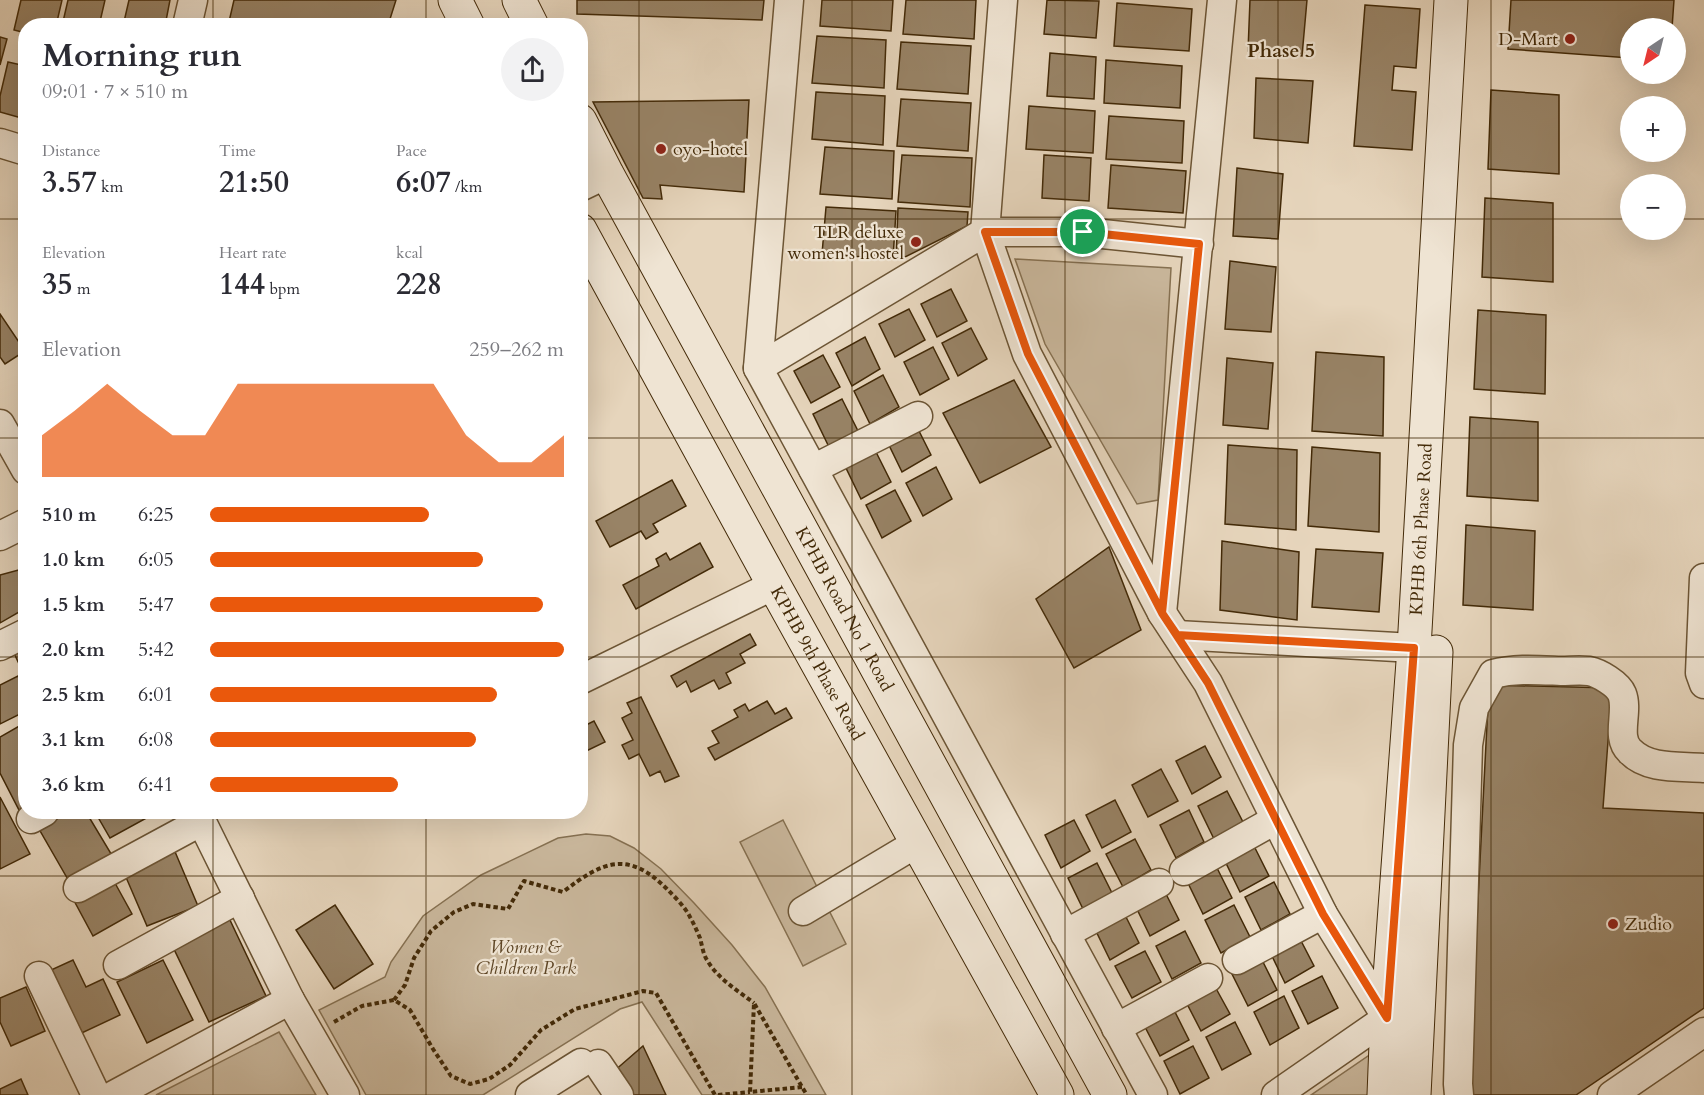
<!DOCTYPE html>
<meta charset="utf-8">
<style>
body{margin:0;font-family:Cardo,serif;background:#f2f2f3;color:#2b2b33;height:100vh;display:flex;flex-direction:column;font-size:22px;white-space:nowrap}
*{box-sizing:border-box;margin:0}
p{font-size:20px;color:#7c7c81}
.icon{flex:none;width:33px;height:33px;fill:none;stroke:currentColor;stroke-width:2;stroke-linecap:round;stroke-linejoin:round}
.map{position:relative;flex:1;overflow:hidden}
.side{position:absolute;left:18px;top:18px;width:570px;height:801px;display:flex;flex-direction:column;background:#fff;border-radius:24px;box-shadow:0 6px 24px #0002}
.side>*{flex:none}
.needle{width:39px;rotate:215deg}
.fabs{position:absolute;left:1620px;top:18px;display:grid;gap:12px}
.fabs a{display:grid;place-items:center;width:66px;height:66px;border-radius:50%;background:#fff;box-shadow:0 6px 24px #0002;font-size:30px}
.pin{position:absolute;display:grid;place-items:center;width:51px;height:51px;color:#fff;margin:-26px;border:3px solid #fff;border-radius:50%;box-shadow:0 2px 6px #0007}
.round{display:grid;place-items:center;flex:none;width:63px;height:63px;border-radius:32px;background:#f2f2f3}
.head{display:flex;align-items:center;justify-content:space-between;height:102px;padding:0 24px}
h1{font-size:33px;font-weight:700;line-height:45px}
.metrics{display:grid;grid-template-columns:repeat(3,1fr);gap:9px;height:102px;padding:6px 24px}
.metrics div{display:grid;align-content:center}
.metrics b{font-size:30px;font-weight:700}
.metrics small{font-size:16px;font-weight:400}
.metrics p{font-size:16px}
.chart{height:168px;padding:12px 24px}
.chart p{display:flex;justify-content:space-between}
.chart svg{width:100%;height:108px;margin-top:6px;fill:#ea580c;opacity:.7}
ul{padding:0 24px;list-style:none;font-size:20px}
li{display:grid;grid-template-columns:96px 72px 1fr;align-items:center;height:45px}
li i{height:15px;border-radius:8px;background:#ea580c}
.map>svg:first-child{display:block}
.green{fill:#cab89d;stroke:#867152;stroke-width:1.5}
.building{fill:#988366;stroke:#432a08;stroke-width:1.5}
.lines{fill:none;stroke-linecap:round;stroke-linejoin:round}
.street-casing{stroke:#6c5535;stroke-width:31}
.secondary-casing{stroke:#432a08;stroke-width:35}
.path{stroke:#432a08;stroke-width:4;stroke-dasharray:4.5 3;stroke-linecap:butt}
.street{stroke:#efe4d3;stroke-width:28}
.secondary{stroke:#efe4d3;stroke-width:33}
.route-casing{stroke:#fff;stroke-width:12}
.route{stroke:#ea580c;stroke-width:8}
.grid{fill:none;stroke:#432a08;stroke-width:1.5;stroke-opacity:0.55}
.poi-dot{fill:#8f2418;stroke:#efe4d3;stroke-width:2}
.labels{text-anchor:middle;dominant-baseline:central;stroke-width:4.5;stroke-linejoin:round;paint-order:stroke}
.poi-label{font-size:18px;fill:#432a08;stroke:#efe4d3;text-anchor:end}
.street-label{font-size:18px;fill:#432a08;stroke:#efe4d3}
.park-label{font-size:18px;font-style:italic;fill:#5e4626;stroke:#efe4d3}
.neighbourhood-label{font-size:20px;font-weight:bold;fill:#432a08;stroke:#efe4d3}
</style>
<div class="map">
<svg width="1704" height="1095" viewBox="0 0 1704 1095">
<rect width="100%" height="100%" fill="#e6d5bc"/>
<filter id="stains"><feTurbulence type="fractalNoise" baseFrequency=".00333" numOctaves="4"/><feColorMatrix values="0 0 0 0 .2 0 0 0 0 .09 0 0 0 0 .02 0 0 0 .5 -.17"/></filter>
<radialGradient id="worn" r=".72"><stop offset=".6" stop-color="#630" stop-opacity="0"/><stop offset="1" stop-color="#630" stop-opacity=".3"/></radialGradient>
<g class="green">
<path d="M1015,259L1171,268L1158,500L1137,504L1045,344Z"/>
<path d="M783,820L846,944L803,966L740,842Z"/>
<path d="M586,834L610,836L634,848L661,869L694,903L732,945L765,987L826,1095H702L642,1002L620,1009L483,1095H366L319,1010L385,977L391,962L423,916L481,875L558,838Z"/>
<path d="M279,1032L316,1095H156Z"/>
<path d="M1371,1054L1370,1095H1311Z"/>
</g>
<g class="building">
<path d="M21,0H62L56,26H26V33L14,30Z"/>
<path d="M68,0H105L99,26H62Z"/>
<path d="M129,0H170L165,26H123Z"/>
<path d="M234,0H396L390,19L411,26H228Z"/>
<path d="M577,0H764L762,20L577,14Z"/>
<path d="M822,0H893L891,31L820,26Z"/>
<path d="M906,0H976L974,39L903,34Z"/>
<path d="M1047,0L1099,1L1096,38L1044,34Z"/>
<path d="M1250,0H1307L1302,56L1248,51Z"/>
<path d="M1511,0H1674L1672,28H1630V58L1508,49Z"/>
<path d="M1117,3L1192,9L1189,51L1114,46Z"/>
<path d="M1365,5L1420,9L1416,68L1394,66L1392,90L1416,92L1412,150L1354,146Z"/>
<path d="M817,36L886,40L884,88L812,83Z"/>
<path d="M0,37L7,39L0,65Z"/>
<path d="M901,42L971,46L968,94L897,89Z"/>
<path d="M1050,53L1096,57L1094,99L1047,96Z"/>
<path d="M1106,60L1182,66L1180,108L1104,103Z"/>
<path d="M8,62L26,66L25,119L0,112V96Z"/>
<path d="M1256,78L1313,81L1308,143L1254,138Z"/>
<path d="M1491,90L1559,95V174L1488,169Z"/>
<path d="M816,92L885,96L883,145L812,139Z"/>
<path d="M901,99L971,103L968,151L897,146Z"/>
<path d="M749,100L744,192L660,185L662,199L643,198L593,102Z"/>
<path d="M1029,106L1095,111L1093,153L1026,149Z"/>
<path d="M1109,116L1184,121L1182,163L1106,159Z"/>
<path d="M825,147L894,151L892,199L820,194Z"/>
<path d="M902,155L972,158L970,207L898,202Z"/>
<path d="M1044,155L1091,158L1089,201L1042,198Z"/>
<path d="M1111,165L1186,171L1183,213L1108,208Z"/>
<path d="M1237,168L1283,174L1278,239L1233,236Z"/>
<path d="M1485,198L1553,203V282L1482,277Z"/>
<path d="M826,207L896,211L893,259L822,254Z"/>
<path d="M898,208L968,212L967,226L901,259L896,258Z"/>
<path d="M1230,261L1276,267L1271,332L1225,329Z"/>
<path d="M951,289L967,321L937,337L921,304Z"/>
<path d="M909,309L925,340L895,357L879,324Z"/>
<path d="M1478,310L1546,315L1545,394L1474,389Z"/>
<path d="M0,314L25,351L5,364L0,357Z"/>
<path d="M971,328L987,359L958,376L942,343Z"/>
<path d="M865,337L880,369L852,386L836,353Z"/>
<path d="M933,347L949,379L920,395L904,362Z"/>
<path d="M1316,352L1384,357L1383,436L1312,431Z"/>
<path d="M823,355L840,387L811,403L794,371Z"/>
<path d="M1227,358L1273,363L1268,429L1223,425Z"/>
<path d="M883,375L899,407L870,424L854,391Z"/>
<path d="M1014,380L1051,447L980,483L943,413Z"/>
<path d="M842,399L858,431L829,447L813,414Z"/>
<path d="M1470,417L1538,422V501L1467,496Z"/>
<path d="M915,423L931,455L902,472L886,439Z"/>
<path d="M1228,445L1297,450L1296,530L1225,524Z"/>
<path d="M1312,447L1380,453L1379,532L1308,526Z"/>
<path d="M875,450L891,482L861,499L845,466Z"/>
<path d="M936,467L952,499L923,516L906,483Z"/>
<path d="M672,480L686,506L653,524L658,532L646,539L641,531L610,547L596,521Z"/>
<path d="M895,490L911,521L882,538L866,505Z"/>
<path d="M1466,525L1535,531L1533,610L1463,605Z"/>
<path d="M1222,541L1299,552L1297,620L1220,610Z"/>
<path d="M700,543L713,567L636,609L623,585L659,566L656,559L666,553L670,560Z"/>
<path d="M1109,547L1141,630L1074,668L1036,599Z"/>
<path d="M1316,549L1383,553L1379,612L1312,607Z"/>
<path d="M26,568V608L0,623V575Z"/>
<path d="M750,634L756,645L740,654L745,663L726,673L731,683L719,689L714,680L691,692L686,681L677,687L671,676Z"/>
<path d="M26,646V679L13,651Z"/>
<path d="M18,676L26,689V711L0,724V685Z"/>
<path d="M1489,685L1612,688L1603,808L1704,813V1008L1576,1095H1468Z"/>
<path d="M641,697L679,776L665,782L660,771L650,776L639,754L629,759L622,745L633,740L622,718L632,713L627,703Z"/>
<path d="M767,701L775,714L786,708L792,718L715,760L708,748L719,743L712,731L738,717L734,710L745,704L749,711Z"/>
<path d="M594,721L605,742L580,754V728Z"/>
<path d="M21,725L26,734V809L20,812L0,773V737Z"/>
<path d="M1205,746L1221,777L1192,794L1176,761Z"/>
<path d="M1161,769L1178,801L1148,817L1132,785Z"/>
<path d="M1227,791L1243,822L1214,839L1198,806Z"/>
<path d="M0,797L30,854L0,869Z"/>
<path d="M1115,800L1131,832L1102,848L1086,815Z"/>
<path d="M1189,810L1204,842L1176,858L1160,825Z"/>
<path d="M69,812H86L113,857L70,883L39,829Z"/>
<path d="M95,812H150L152,815L110,838Z"/>
<path d="M1074,820L1090,851L1061,868L1045,835Z"/>
<path d="M1135,839L1151,870L1123,887L1106,854Z"/>
<path d="M1253,844L1269,876L1240,892L1224,859Z"/>
<path d="M173,847L198,906L147,926L122,868Z"/>
<path d="M1097,863L1113,895L1084,911L1068,878Z"/>
<path d="M1216,866L1232,898L1203,914L1187,881Z"/>
<path d="M110,874L132,914L93,936L71,895Z"/>
<path d="M1274,882L1290,914L1261,930L1245,897Z"/>
<path d="M1163,888L1179,920L1150,936L1134,903Z"/>
<path d="M335,905L373,964L334,989L296,930Z"/>
<path d="M1234,905L1250,937L1221,953L1205,920Z"/>
<path d="M1123,911L1139,943L1110,960L1094,927Z"/>
<path d="M229,918L266,996L209,1022L172,945Z"/>
<path d="M1185,931L1201,963L1172,979L1156,946Z"/>
<path d="M1298,935L1314,966L1285,983L1269,950Z"/>
<path d="M1145,951L1161,982L1132,998L1115,966Z"/>
<path d="M1261,958L1277,990L1248,1006L1232,974Z"/>
<path d="M73,960L86,987L103,979L120,1015L71,1038L40,975Z"/>
<path d="M163,960L193,1020L147,1043L117,982Z"/>
<path d="M1322,976L1338,1008L1308,1024L1292,991Z"/>
<path d="M1213,983L1230,1014L1201,1031L1184,998Z"/>
<path d="M26,987L45,1031L11,1046L0,1022V998Z"/>
<path d="M1284,996L1299,1028L1270,1045L1254,1012Z"/>
<path d="M1173,1008L1189,1040L1160,1056L1143,1023Z"/>
<path d="M1235,1022L1251,1054L1222,1070L1206,1037Z"/>
<path d="M643,1046L666,1095H633L613,1072Z"/>
<path d="M1193,1046L1209,1078L1180,1094L1164,1061Z"/>
<path d="M21,1079L28,1095H0V1089Z"/>
</g>
<g class="lines">
<defs>
<g id="street">
<path d="M1003,0L985,232H1083L1199,244"/>
<path d="M187,26L193,0"/>
<path d="M0,143L26,151"/>
<path d="M580,187L607,174"/>
<path d="M758,368L789,0"/>
<path d="M0,424L26,470"/>
<path d="M813,469L918,416"/>
<path d="M0,536L26,523"/>
<path d="M1704,578L1700,673L1704,684"/>
<path d="M1162,613L1222,0"/>
<path d="M1177,635L1414,648"/>
<path d="M0,646L26,633"/>
<path d="M580,680L774,585"/>
<path d="M197,812L290,1000L345,1095"/>
<path d="M31,819L44,812"/>
<path d="M1184,871L1275,820"/>
<path d="M78,888L202,821"/>
<path d="M803,911L917,843"/>
<path d="M1065,934L1159,883"/>
<path d="M1237,960L1323,914"/>
<path d="M118,965L240,898"/>
<path d="M39,976L96,1095"/>
<path d="M1116,1028L1208,978"/>
<path d="M598,1064L619,1095"/>
<path d="M114,1095L290,1000"/>
<path d="M530,1095L581,1063"/>
<path d="M1153,1095L758,368L985,232L1027,354L1162,613L1208,683L1323,914L1387,1018"/>
<path d="M1276,1095L1387,1018L1406,1019"/>
<path d="M1459,1095L1458,1084L1468,745L1474,708L1493,674C1515,668 1538,670 1561,671C1570,671 1580,670 1589,671C1599,673 1618,684 1622,694C1629,712 1615,737 1630,751C1648,770 1680,766 1704,768"/>
<path d="M1612,1095L1704,1032"/>
</g>
<g id="secondary">
<path d="M455,0L468,26"/>
<path d="M519,0L532,26"/>
<path id="s1" d="M580,121L607,174L1110,1095"/>
<path id="s2" d="M580,230L774,585L1057,1095"/>
<path id="s3" d="M1384,1095L1387,1018L1414,648L1451,0"/>
<path d="M1414,1095L1436,652"/>
</g>
</defs>
<use href="#street" class="street-casing"/>
<use href="#secondary" class="secondary-casing"/>
<g class="path">
<path d="M394,1000L405,985L414,958L431,931L454,912L473,904L508,909L524,881L563,892C603,861 628,850 667,889C675,897 685,907 690,917C694,924 697,931 700,938C702,945 703,954 707,960C718,979 737,990 754,1003"/>
<path d="M334,1022L362,1006L394,1000L410,1010L433,1049L451,1076L470,1084L489,1079L510,1065L541,1030L575,1009L643,991L656,993L715,1095"/>
<path d="M802,1087L750,1092L754,1003L802,1087L807,1095"/>
<path d="M718,1095L750,1092"/>
</g>
<use href="#street" class="street"/>
<use href="#secondary" class="secondary"/>
</g>
<g class="lines">
<defs>
<path id="route" d="M1083,232H985L1028,354L1162,613L1208,683L1323,914L1387,1018L1414,648L1177,635L1162,613L1199,244L1083,232"/>
</defs>
<use href="#route" class="route-casing"/>
<use href="#route" class="route"/>
</g>
<path class="grid" d="M213,0V26M426,0V26M639,0V1095M852,0V1095M1065,0V1095M1278,0V1095M1491,0V1095M0,219H26M580,219H1630M1676,219H1704M0,438H26M580,438H1704M0,657H26M580,657H1704M213,812V1095M426,812V1095M0,876H1704"/>
<g class="poi-dot">
<circle cx="1570" cy="39" r="6"/>
<circle cx="661" cy="149" r="6"/>
<circle cx="916" cy="242" r="6"/>
<circle cx="1613" cy="924" r="6"/>
</g>
<g class="labels">
<g class="poi-label">
<text x="1558" y="39">D-Mart</text>
<text x="673" y="149" text-anchor="start">oyo-hotel</text>
<text x="904" y="232">TLR deluxe<tspan x="904" dy="21">women's hostel</tspan></text>
<text x="1625" y="924" text-anchor="start">Zudio</text>
</g>
<g class="street-label">
<text stroke="none"><textPath href="#s3" startOffset="567">KPHB 6th Phase Road</textPath></text>
<text stroke="none"><textPath href="#s1" startOffset="555">KPHB Road No 1 Road</textPath></text>
<text stroke="none"><textPath href="#s2" startOffset="494">KPHB 9th Phase Road</textPath></text>
</g>
<g class="park-label">
<text x="526" y="947">Women &amp;<tspan x="526" dy="21">Children Park</tspan></text>
</g>
<g class="neighbourhood-label">
<text x="1281" y="50">Phase 5</text>
</g>
</g>
<rect width="100%" height="100%" filter="url(#stains)"/>
<rect width="100%" height="100%" fill="url(#worn)"/>
</svg>
<div class="fabs">
<a><svg class="needle" viewBox="-14 -14 28 28"><path d="M0-13l5 13h-10z" fill="#e53935"/><path d="M0 13l5-13h-10z" fill="#7c7c81"/></svg></a>
<a>+</a>
<a>−</a>
</div>
<div class="pin" style="left:1083px;top:232px;background:#1e9e55"><svg class="icon" aria-label="arrive" viewBox="0 0 24 24"><path d="M6 21V4h12l-3 4 3 4H6"/></svg></div>
<section class="side">
<div class="head"><div><h1>Morning run</h1><p>09:01 · 7 × 510 m</p></div><a class="round"><svg class="icon" aria-label="share" viewBox="0 0 24 24"><path d="M12 15V3M7 8l5-5 5 5M5 13v7h14v-7"/></svg></a></div>
<div class="metrics">
<div><p>Distance</p><b>3.57<small> km</small></b></div>
<div><p>Time</p><b>21:50</b></div>
<div><p>Pace</p><b>6:07<small> /km</small></b></div>
</div>
<div class="metrics">
<div><p>Elevation</p><b>35<small> m</small></b></div>
<div><p>Heart rate</p><b>144<small> bpm</small></b></div>
<div><p>kcal</p><b>228</b></div>
</div>
<div class="chart"><p><span>Elevation</span>259–262 m</p>
<svg viewBox="0 0 160 44" preserveAspectRatio="none"><path d="M0 44V27L10 17L20 6L30 17L40 27L50 27L60 6L70 6L80 6L90 6L100 6L110 6L120 6L130 27L140 38L150 38L160 27V44z"/></svg>
</div>
<ul>
<li><b>510 m</b>6:25<i style="width:62%"></i></li>
<li><b>1.0 km</b>6:05<i style="width:77%"></i></li>
<li><b>1.5 km</b>5:47<i style="width:94%"></i></li>
<li><b>2.0 km</b>5:42<i style="width:100%"></i></li>
<li><b>2.5 km</b>6:01<i style="width:81%"></i></li>
<li><b>3.1 km</b>6:08<i style="width:75%"></i></li>
<li><b>3.6 km</b>6:41<i style="width:53%"></i></li>
</ul>
</section>
</div>
